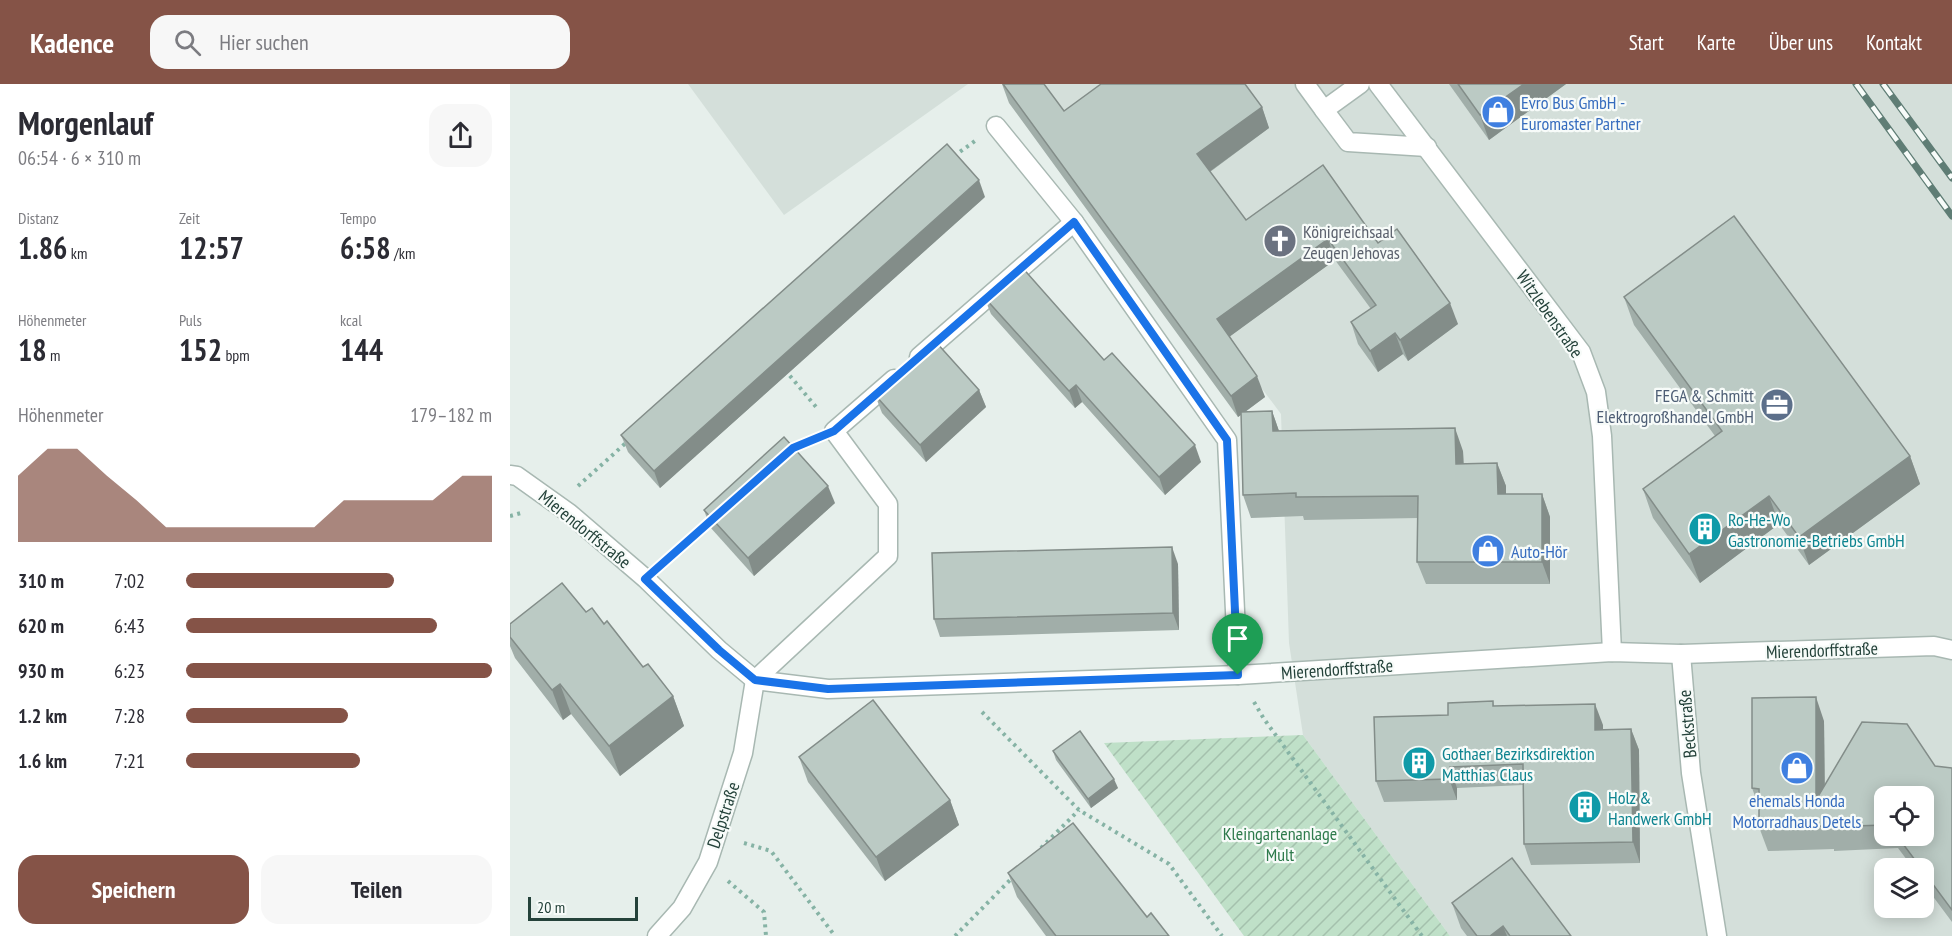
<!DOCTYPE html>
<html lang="de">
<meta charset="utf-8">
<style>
body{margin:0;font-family:"PT Sans Narrow",sans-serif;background:#f7f7f7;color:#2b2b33;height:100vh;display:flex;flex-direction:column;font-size:22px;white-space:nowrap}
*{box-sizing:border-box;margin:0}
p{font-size:20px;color:#7c7c81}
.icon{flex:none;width:33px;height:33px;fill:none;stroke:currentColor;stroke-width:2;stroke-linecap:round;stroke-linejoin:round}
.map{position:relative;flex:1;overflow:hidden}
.side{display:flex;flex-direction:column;background:#fff;width:510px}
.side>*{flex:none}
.fabs{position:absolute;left:1364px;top:702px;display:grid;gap:12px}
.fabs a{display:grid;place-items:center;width:60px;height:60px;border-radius:12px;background:#fff;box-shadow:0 3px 15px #0003;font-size:30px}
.scale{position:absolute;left:18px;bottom:15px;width:110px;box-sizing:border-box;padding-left:6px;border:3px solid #24423a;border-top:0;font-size:16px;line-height:21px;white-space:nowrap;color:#24423a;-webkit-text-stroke:4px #f7fbf9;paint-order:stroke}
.pin{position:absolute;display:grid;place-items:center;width:51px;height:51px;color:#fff;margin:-62px -26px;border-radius:50% 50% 50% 0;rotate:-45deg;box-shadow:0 0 6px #0007}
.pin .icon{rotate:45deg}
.round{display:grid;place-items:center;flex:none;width:63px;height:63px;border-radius:18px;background:#f7f7f7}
.summary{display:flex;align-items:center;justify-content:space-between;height:102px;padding:0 18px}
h1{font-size:33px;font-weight:600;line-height:45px}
.stats{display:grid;grid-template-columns:repeat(3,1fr);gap:9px;height:102px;padding:6px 18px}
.stats div{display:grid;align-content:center}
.stats b{font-size:30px;font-weight:600}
.stats small{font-size:16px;font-weight:400}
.stats p{font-size:16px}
.chart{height:168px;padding:12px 18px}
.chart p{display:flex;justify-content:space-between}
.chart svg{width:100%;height:108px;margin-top:6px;fill:#855347;opacity:.7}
.action{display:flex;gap:12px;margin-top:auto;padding:12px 18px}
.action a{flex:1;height:69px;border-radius:18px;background:#855347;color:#fff;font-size:24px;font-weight:600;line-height:69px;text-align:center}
.action a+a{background:#f7f7f7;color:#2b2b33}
ul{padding:0 18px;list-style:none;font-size:20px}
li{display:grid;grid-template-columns:96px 72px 1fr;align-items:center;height:45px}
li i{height:15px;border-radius:8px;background:#855347}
header{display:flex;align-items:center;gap:36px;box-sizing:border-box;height:84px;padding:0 30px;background:#855347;color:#fff}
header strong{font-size:28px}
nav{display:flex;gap:33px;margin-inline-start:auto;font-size:21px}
.search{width:420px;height:54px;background:#f7f7f7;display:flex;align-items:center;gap:15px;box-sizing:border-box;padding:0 21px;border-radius:18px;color:#7c7c81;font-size:22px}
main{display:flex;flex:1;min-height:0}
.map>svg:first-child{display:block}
.built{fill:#d4dfda;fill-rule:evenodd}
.garden{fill:url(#garden-furrows)}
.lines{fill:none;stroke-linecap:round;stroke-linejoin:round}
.minor-casing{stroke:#a8b8b2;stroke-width:21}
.path{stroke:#86b3a5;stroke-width:4;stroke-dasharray:3 4.5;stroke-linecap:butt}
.minor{stroke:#fff;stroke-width:18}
.rail-casing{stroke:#5f7d75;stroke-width:7}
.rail{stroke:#f7fbf9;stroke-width:4.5;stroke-dasharray:14;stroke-linecap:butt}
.wall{fill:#a1aea9;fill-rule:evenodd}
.shaded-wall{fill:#838d89}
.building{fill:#bbcac4;stroke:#838d89;stroke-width:1.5}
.route-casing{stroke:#fff;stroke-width:12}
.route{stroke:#1a73e8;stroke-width:8}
.labels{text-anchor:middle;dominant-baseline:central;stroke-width:4.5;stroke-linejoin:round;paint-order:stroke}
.shop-label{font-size:18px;fill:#366cbe;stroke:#f7fbf9;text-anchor:start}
.worship-label{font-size:18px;fill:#5b616d;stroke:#f7fbf9;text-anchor:start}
.street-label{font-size:18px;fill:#24423a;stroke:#f7fbf9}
.service-label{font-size:18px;fill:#4e5e75;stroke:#f7fbf9;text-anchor:end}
.culture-label{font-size:18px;fill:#0d838f;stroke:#f7fbf9;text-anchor:start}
.park-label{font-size:18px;fill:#2d7a4b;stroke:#f7fbf9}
</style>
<header>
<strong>Kadence</strong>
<div class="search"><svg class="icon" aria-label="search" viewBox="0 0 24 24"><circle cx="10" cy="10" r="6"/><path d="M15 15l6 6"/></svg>Hier suchen</div>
<nav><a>Start</a><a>Karte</a><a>Über uns</a><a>Kontakt</a></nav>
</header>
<main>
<section class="side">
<div class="summary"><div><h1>Morgenlauf</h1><p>06:54 · 6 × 310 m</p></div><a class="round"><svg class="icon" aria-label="share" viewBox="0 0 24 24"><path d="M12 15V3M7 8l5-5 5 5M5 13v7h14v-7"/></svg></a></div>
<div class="stats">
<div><p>Distanz</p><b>1.86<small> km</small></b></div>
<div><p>Zeit</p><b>12:57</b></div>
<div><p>Tempo</p><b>6:58<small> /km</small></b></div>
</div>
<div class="stats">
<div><p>Höhenmeter</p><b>18<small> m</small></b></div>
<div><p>Puls</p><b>152<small> bpm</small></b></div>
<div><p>kcal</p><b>144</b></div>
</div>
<div class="chart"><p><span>Höhenmeter</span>179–182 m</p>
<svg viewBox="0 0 160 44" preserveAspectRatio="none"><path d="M0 44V17L10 6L20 6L30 17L40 27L50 38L60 38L70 38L80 38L90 38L100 38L110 27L120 27L130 27L140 27L150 17L160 17V44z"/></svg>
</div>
<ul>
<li><b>310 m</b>7:02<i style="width:68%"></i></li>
<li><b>620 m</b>6:43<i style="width:82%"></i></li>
<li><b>930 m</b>6:23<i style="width:100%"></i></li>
<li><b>1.2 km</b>7:28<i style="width:53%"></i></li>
<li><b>1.6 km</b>7:21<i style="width:57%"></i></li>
</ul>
<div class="action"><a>Speichern</a><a>Teilen</a></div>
</section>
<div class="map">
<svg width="1442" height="852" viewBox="0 0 1442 852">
<defs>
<pattern id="garden-furrows" width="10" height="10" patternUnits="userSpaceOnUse" patternTransform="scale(1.5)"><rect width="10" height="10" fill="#bfe0c8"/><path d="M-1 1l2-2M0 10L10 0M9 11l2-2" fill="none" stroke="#a4c1ad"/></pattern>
</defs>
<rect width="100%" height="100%" fill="#e6efeb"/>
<g class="built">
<path d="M178,0H458L274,131Z"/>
<path d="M529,0H1442V852H940L793,651L779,559L771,330L650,169ZM1374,712H1413V752H1374ZM1374,784H1413V824H1374Z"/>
</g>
<path class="garden" d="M793,651L940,852H734L594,659Z"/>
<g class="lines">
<defs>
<g id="minor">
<path d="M795,0L814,26"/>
<path d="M850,0L814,26L838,58L917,63"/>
<path d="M868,0L1071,268L1086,308L1092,352L1102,568"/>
<path d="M486,42L564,138L717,356L728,591"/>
<path d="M409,273L564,138"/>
<path d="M0,391L7,392L59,429L136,495L209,566L245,596L318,605L728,591L1102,568L1171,570L1424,562L1442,566"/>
<path d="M1171,570L1181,689L1207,852"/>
<path d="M245,596L378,472V420L324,347L384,295"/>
<path d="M147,852L172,824L198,778L233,669L245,596"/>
</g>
</defs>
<use href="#minor" class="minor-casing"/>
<g class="path">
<path d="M444,72L465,57"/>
<path d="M275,286L307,324"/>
<path d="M282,365L300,357"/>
<path d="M68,402L118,357"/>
<path d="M0,432L11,429"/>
<path d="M156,476L202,436"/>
<path d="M744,618L754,635L912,852"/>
<path d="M472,628L569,726L659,780L712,852"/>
<path d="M234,759L261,767L325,852"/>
<path d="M531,764L569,726"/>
<path d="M218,797L254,828L256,852"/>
<path d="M445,852L503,793"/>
</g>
<use href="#minor" class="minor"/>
<defs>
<g id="rail">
<path d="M1346,0L1442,132"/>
<path d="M1373,0L1442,94"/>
</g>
</defs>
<use href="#rail" class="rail-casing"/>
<use href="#rail" class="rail"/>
</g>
<g class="wall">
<path d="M492,0H534L554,27L752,23L759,44L700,88L736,136L868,159L948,240L898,277L893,270L868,288L848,260L841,238L861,225L825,176L720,252L755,313L735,328L762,327L769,347L953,367L954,380L987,379L996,402V410H1032L1040,433V500H916L907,478L908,434L794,436L793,432L741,434L733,411L731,331L728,333L499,19Z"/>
<path d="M939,0H1056L979,56Z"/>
<path d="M475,113L150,404L118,368L111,351Z"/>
<path d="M474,213L594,276L691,378L655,411L572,318L565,324L481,230Z"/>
<path d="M1114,213L1400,372L1410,400L1299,481L1269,440L1190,499L1143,434L1133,405L1205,352L1124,241Z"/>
<path d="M469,306L476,323L416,378L372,329L365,311Z"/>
<path d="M325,419L244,492L200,443L194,426Z"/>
<path d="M668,480L669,546L430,553L424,535Z"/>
<path d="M76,528L94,540L133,583L163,612L174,642L110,692L61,630L53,636L5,574L0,562V540Z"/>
<path d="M983,617L984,622L1093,641V646L1121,645L1129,666L1130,779L1021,781L1014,760L1013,701L947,704V716L874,718L866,697L938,631Z"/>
<path d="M1314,637L1315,702L1425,682L1442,684V838L1413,799V784H1403L1388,764L1324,767V765L1258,767L1249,743V723L1242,704ZM1374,712L1413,752H1374Z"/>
<path d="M543,667L608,704L581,724L546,676Z"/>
<path d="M289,673L440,716L449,741L375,797L298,698Z"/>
<path d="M498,789L637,833L659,852H536L507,813Z"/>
<path d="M942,819L1061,852H957L951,844Z"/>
</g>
<g class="shaded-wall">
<path d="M1014,0H1056L979,56L970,31Z"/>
<path d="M752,23L759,44L695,91L687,70Z"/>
<path d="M469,96L475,113L150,404L144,387Z"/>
<path d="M818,155L825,176L715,256L707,235Z"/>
<path d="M940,219L948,240L898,277L890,256Z"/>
<path d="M885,249L893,270L868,288L860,267Z"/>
<path d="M747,292L755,313L728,333L721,312Z"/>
<path d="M566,301L572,318L565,324L559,307Z"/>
<path d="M469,306L476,323L416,378L410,361Z"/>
<path d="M762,327L770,350L763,347Z"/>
<path d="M945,344L953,367L954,403L946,380Z"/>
<path d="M685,361L691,378L655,411L649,393Z"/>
<path d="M1400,372L1410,400L1299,481L1289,453Z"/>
<path d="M987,379L996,402V433L988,410Z"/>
<path d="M318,402L325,419L244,492L238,474Z"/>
<path d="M1032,410L1040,433V500L1032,478Z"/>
<path d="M1259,412L1269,440L1190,499L1179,470Z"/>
<path d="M662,463L668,480L669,546L663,529Z"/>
<path d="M50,600L61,630L53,636L42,606Z"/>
<path d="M163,612L174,642L110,692L99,662Z"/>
<path d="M1306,613L1314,637L1315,740L1306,716Z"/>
<path d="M1085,620L1093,641V667L1085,646Z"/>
<path d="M1121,645L1129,666L1130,779L1123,758Z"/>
<path d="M940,683L947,704V716L939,695Z"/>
<path d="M604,695L608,704L581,724L578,715Z"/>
<path d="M440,716L449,741L375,797L366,773Z"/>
<path d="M993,842L997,852H980Z"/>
</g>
<g class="building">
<path d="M493,0H534L554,27L591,0H735L752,23L687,70L736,136L813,81L868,159L887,145L940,219L890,256L885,249L860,267L841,238L866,221L818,155L707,235L747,292L721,312Z"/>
<path d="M948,0H1014L970,31Z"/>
<path d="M437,60L469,96L144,387L111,351Z"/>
<path d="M1224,132L1400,372L1289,453L1259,412L1179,470L1133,405L1212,347L1114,213Z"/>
<path d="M510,181L594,276L602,269L685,361L649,393L566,301L559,307L474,213Z"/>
<path d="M425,257L469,306L410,361L365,311Z"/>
<path d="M762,327L763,347L945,344L946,380L987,379L988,410H1032V478H907L908,412L786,413V409L733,411L731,328Z"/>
<path d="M274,353L318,402L238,474L194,426Z"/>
<path d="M662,463L663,529L424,535L422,469Z"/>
<path d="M52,499L76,528L82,524L94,540L97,537L133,583L138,580L163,612L99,662L50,600L42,606L0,553V540Z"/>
<path d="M1306,613V716L1352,638L1397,640L1425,682L1442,684V826L1413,787V784H1411L1387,752H1413V712H1374V741L1316,743L1315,742L1249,743V705L1242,704V614Z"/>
<path d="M363,616L440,716L366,773L289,673Z"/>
<path d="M983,617V622L1085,620V646L1121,645L1123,758L1014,760L1013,680L940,683L939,695L866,697L864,633L938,631V619Z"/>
<path d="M570,647L604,695L578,715L543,667Z"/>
<path d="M563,739L637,833L641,829L659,852H546L498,789Z"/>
<path d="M1002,774L1061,852H1000L993,842L980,852H967L942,819Z"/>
</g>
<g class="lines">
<defs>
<path id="route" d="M564,138L717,356L728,591L318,605L245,596L209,566L135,495L283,364L324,347Z"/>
</defs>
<use href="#route" class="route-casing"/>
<use href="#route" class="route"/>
</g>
<defs>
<symbol id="shop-disc" viewBox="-11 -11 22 22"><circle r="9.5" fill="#3f7fe0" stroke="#f7fbf9"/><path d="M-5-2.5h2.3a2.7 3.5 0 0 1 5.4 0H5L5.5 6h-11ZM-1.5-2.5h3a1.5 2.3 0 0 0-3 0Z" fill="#fff"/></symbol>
<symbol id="church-disc" viewBox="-11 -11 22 22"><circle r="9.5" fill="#6b7280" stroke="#f7fbf9"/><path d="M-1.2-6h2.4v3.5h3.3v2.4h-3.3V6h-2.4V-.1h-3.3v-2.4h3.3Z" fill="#fff"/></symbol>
<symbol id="office-disc" viewBox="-11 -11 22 22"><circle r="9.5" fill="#5c6f8a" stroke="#f7fbf9"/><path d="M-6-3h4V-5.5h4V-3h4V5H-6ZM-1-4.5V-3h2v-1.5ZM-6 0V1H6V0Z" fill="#fff"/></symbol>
<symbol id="building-disc" viewBox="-11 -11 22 22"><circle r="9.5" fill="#0f9aa8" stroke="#f7fbf9"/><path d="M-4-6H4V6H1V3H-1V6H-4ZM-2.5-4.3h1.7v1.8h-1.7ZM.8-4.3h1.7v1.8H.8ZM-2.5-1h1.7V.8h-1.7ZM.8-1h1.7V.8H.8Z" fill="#fff"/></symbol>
</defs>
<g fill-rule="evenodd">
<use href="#shop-disc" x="969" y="9" width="38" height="38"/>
<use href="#church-disc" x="751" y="138" width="38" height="38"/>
<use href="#office-disc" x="1248" y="302" width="38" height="38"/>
<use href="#building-disc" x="1176" y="426" width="38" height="38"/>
<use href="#shop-disc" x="959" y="448" width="38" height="38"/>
<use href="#building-disc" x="890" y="660" width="38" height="38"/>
<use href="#shop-disc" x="1268" y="665" width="38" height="38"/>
<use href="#building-disc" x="1056" y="704" width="38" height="38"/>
</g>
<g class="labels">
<g class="shop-label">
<text x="1011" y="18">Evro Bus GmbH -<tspan x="1011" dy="21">Euromaster Partner</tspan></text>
<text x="1001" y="467">Auto-Hör</text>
<text x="1287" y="716" text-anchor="middle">ehemals Honda<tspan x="1287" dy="21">Motorradhaus Detels</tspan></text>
</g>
<g class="worship-label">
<text x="793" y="147">Königreichsaal<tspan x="793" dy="21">Zeugen Jehovas</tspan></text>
</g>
<g class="street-label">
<text transform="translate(1040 230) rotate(55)">Witzlebenstraße</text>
<text transform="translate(75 445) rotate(39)">Mierendorffstraße</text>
<text transform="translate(1312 566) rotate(-2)">Mierendorffstraße</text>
<text transform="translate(827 585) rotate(-4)">Mierendorffstraße</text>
<text transform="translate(1177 640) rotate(-95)">Beckstraße</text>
<text transform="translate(213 731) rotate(-72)">Delpstraße</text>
</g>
<g class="service-label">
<text x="1244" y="311">FEGA &amp; Schmitt<tspan x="1244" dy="21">Elektrogroßhandel GmbH</tspan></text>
</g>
<g class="culture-label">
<text x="1218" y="435">Ro-He-Wo<tspan x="1218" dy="21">Gastronomie-Betriebs GmbH</tspan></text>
<text x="932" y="669">Gothaer Bezirksdirektion<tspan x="932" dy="21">Matthias Claus</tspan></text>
<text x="1098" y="713">Holz &amp;<tspan x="1098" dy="21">Handwerk GmbH</tspan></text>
</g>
<g class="park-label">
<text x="770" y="749">Kleingartenanlage<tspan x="770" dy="21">Mult</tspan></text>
</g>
</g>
</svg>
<div class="fabs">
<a><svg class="icon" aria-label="locate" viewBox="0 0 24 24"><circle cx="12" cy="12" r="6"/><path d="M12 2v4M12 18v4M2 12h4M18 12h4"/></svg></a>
<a><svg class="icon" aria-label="layers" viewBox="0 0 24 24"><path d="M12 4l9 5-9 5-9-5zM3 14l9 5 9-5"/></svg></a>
</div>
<div class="scale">20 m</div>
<div class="pin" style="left:728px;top:591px;background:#1e9e55"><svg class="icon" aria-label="arrive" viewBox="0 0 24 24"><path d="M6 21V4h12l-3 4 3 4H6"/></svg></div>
</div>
</main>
